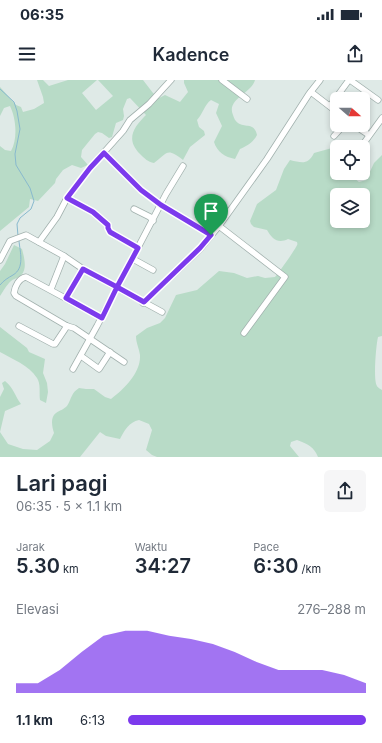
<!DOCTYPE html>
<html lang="id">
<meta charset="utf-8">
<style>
body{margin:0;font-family:Inter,sans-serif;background:#f6f6f7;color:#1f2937;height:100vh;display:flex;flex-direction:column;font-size:15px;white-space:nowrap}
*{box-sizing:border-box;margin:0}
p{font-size:13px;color:#747a83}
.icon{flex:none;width:22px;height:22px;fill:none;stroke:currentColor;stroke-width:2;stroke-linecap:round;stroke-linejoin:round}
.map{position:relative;height:377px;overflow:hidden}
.sheet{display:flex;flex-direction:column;background:#fff;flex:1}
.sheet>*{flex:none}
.needle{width:26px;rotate:110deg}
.buttons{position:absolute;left:330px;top:12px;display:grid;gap:8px}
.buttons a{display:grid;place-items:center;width:40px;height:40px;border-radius:6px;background:#fff;box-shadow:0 2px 6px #0003;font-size:20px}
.pin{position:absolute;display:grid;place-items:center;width:34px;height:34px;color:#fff;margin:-41px -17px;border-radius:50% 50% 50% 0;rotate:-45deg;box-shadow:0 0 4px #0007}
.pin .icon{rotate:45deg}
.round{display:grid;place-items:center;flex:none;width:42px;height:42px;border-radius:6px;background:#f6f6f7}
.summary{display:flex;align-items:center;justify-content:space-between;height:68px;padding:0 16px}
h1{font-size:22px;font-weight:600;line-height:30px}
.metrics{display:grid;grid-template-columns:repeat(3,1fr);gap:6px;height:68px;padding:4px 16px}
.metrics div{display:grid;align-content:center}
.metrics b{font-size:20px;font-weight:600}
.metrics small{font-size:11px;font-weight:400}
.metrics p{font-size:11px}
.chart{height:112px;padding:8px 16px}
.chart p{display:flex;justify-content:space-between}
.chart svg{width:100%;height:72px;margin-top:4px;fill:#7c3aed;opacity:.7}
ul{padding:0 16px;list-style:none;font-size:13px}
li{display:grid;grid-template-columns:64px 48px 1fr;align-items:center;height:30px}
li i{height:10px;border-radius:5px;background:#7c3aed}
.status{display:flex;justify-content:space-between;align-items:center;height:28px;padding:0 20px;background:#fff;direction:ltr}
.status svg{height:11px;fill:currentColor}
header{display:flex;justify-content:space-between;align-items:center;height:52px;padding:0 16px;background:#fff;font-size:18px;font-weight:600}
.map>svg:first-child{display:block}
.green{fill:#b8dbc7;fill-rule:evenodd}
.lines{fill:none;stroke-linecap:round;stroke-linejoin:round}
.stream{stroke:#88b9ce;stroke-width:1}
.minor-casing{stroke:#a2b1ae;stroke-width:7}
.minor{stroke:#fff;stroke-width:5.5}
.route-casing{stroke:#fff;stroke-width:8}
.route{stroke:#7c3aed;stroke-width:5}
</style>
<div class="status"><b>06:35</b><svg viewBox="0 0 49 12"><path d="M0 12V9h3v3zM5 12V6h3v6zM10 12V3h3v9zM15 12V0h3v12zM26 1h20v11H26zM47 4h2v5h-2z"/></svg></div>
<header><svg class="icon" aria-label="menu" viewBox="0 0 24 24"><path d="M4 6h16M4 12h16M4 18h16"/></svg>Kadence<svg class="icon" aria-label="share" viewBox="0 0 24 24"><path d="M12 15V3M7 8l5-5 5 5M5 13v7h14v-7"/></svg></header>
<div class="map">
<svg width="382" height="377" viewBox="0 0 382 377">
<rect width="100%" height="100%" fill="#dfeae7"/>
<g class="green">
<path d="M37,0H43L49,6L68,0H97L82,13L96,30L113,16L98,0H143L153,13L159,18L165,15L180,22L188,12L184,3V0H255C252,13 226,19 233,35C234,38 235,41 238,43C245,48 254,42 257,55C253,63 247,66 240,69L235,79C225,77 217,72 214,62L222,46L216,33L219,24L211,20C204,25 203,34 197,40L199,47L204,51L205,55L190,67L183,80C166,67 168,73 154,83C148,82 144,78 140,74C125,59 134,47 146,35L130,18L127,19L123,29L124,36L123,40L116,43L112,57L109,58L102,53L98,52L95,54L82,70L81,77L88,85L81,88L72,85L63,90L56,99L55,103L38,121L30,119L29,127L0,151V66L5,70L11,71C18,59 16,38 10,26L4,28L0,36V7L16,25L21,27L23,32L34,29L44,23L43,17Z"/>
<path d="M332,68L337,70V93H348L359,102L366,100L374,83L382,75V256L378,257C376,265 373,301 377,306C377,307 382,310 382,310V377H318C314,367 308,364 297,360L291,362L290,366L299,377H157L152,375L146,370L152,350L149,344L139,340C129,342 124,351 120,359L106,356L100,352L80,377H0V317L4,309L2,303L5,301C13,307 15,316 21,324L5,331L0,352L8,364L23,369L37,370L50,361L54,353C52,347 50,337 56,333C60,330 63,330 67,326C72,318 71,313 79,308L86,309H94L105,317L111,319C124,309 141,293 140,275C139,268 136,263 136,256L147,248L160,243L165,238L176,215L197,210L219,191L234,193L247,198L258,196L265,198L275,197C278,194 297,167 297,165C298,164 297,163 297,162L288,159C278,164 272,159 267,150L254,147L251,144L250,141L257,124L276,110L284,89L290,80C302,83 308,85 314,73ZM337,115H363V141H337Z"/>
<path d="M14,165L22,169C24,177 28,190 20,196C16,199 12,199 9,203C5,207 3,212 0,216V191L5,184Z"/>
<path d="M0,247L27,268L29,272L45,279L43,293L47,303L48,312L46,323L40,320C39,313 41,304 37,298C29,285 12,279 0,272Z"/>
</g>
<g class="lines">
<g class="stream">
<path d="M0,9L14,22L17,31L20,49L15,74L16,85L30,108L34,121L31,129L20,138L17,144L18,156"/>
<path d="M0,205C4,200 8,198 13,195C25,188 20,172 19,161"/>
</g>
<defs>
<g id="minor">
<path d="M222,0L247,19"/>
<path d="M350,0L378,20"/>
<path d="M311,12L337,32"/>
<path d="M330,26L349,0"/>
<path d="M354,45L369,55"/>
<path d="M334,56L344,45"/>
<path d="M361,67L382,38"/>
<path d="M104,73L141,110L161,125L211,155"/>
<path d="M67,118L93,132L108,145V148L110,152L138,168"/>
<path d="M134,129L150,137L153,141"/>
<path d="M219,146L285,197L244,253"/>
<path d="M39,162L57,137L67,118L90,88L123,51L130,40L149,24L171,0"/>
<path d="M133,179L153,190"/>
<path d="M0,180L10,161L26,155L64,176L83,189L162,232"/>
<path d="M51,209L64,176"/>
<path d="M66,218L83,189"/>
<path d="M143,223L200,169L219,146L267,79L309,14L320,0"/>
<path d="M102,238L26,197C19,198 15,206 14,213L16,216L67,246L74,248L124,282"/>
<path d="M19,246L53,264H55L67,246"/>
<path d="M81,276L99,289L110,272"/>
<path d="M73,289L97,246L166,114L183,86"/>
</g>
</defs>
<use href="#minor" class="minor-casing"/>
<use href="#minor" class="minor"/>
</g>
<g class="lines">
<defs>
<path id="route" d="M211,155L161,125L141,110L104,73L90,88L67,118L93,132L108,145V148L110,152L138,168L117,207L83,189L66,218L102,238L117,207L144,222L200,168L211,155"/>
</defs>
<use href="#route" class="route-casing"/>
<use href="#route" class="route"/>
</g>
</svg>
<div class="buttons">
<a><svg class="needle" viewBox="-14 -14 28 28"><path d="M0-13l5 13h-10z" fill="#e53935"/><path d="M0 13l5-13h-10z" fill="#747a83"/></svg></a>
<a><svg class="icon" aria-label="locate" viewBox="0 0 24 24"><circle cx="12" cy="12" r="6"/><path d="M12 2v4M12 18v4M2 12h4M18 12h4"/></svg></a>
<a><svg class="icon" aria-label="layers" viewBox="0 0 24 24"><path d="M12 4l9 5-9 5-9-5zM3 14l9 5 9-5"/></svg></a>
</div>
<div class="pin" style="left:211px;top:155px;background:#1e9e55"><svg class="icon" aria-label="arrive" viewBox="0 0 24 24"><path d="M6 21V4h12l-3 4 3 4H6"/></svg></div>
</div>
<section class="sheet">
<div class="summary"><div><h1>Lari pagi</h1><p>06:35 · 5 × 1.1 km</p></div><a class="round"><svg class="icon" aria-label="share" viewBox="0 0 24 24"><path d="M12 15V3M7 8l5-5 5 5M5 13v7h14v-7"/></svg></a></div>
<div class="metrics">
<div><p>Jarak</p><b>5.30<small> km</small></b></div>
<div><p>Waktu</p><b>34:27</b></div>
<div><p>Pace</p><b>6:30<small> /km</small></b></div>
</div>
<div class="chart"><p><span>Elevasi</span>276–288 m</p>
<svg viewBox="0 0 160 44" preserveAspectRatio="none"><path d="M0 44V38L10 38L20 30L30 19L40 9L50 6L60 6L70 9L80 11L90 14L100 19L110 25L120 30L130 30L140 30L150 33L160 38V44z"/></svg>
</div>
<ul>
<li><b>1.1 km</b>6:13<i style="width:100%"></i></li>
</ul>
</section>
